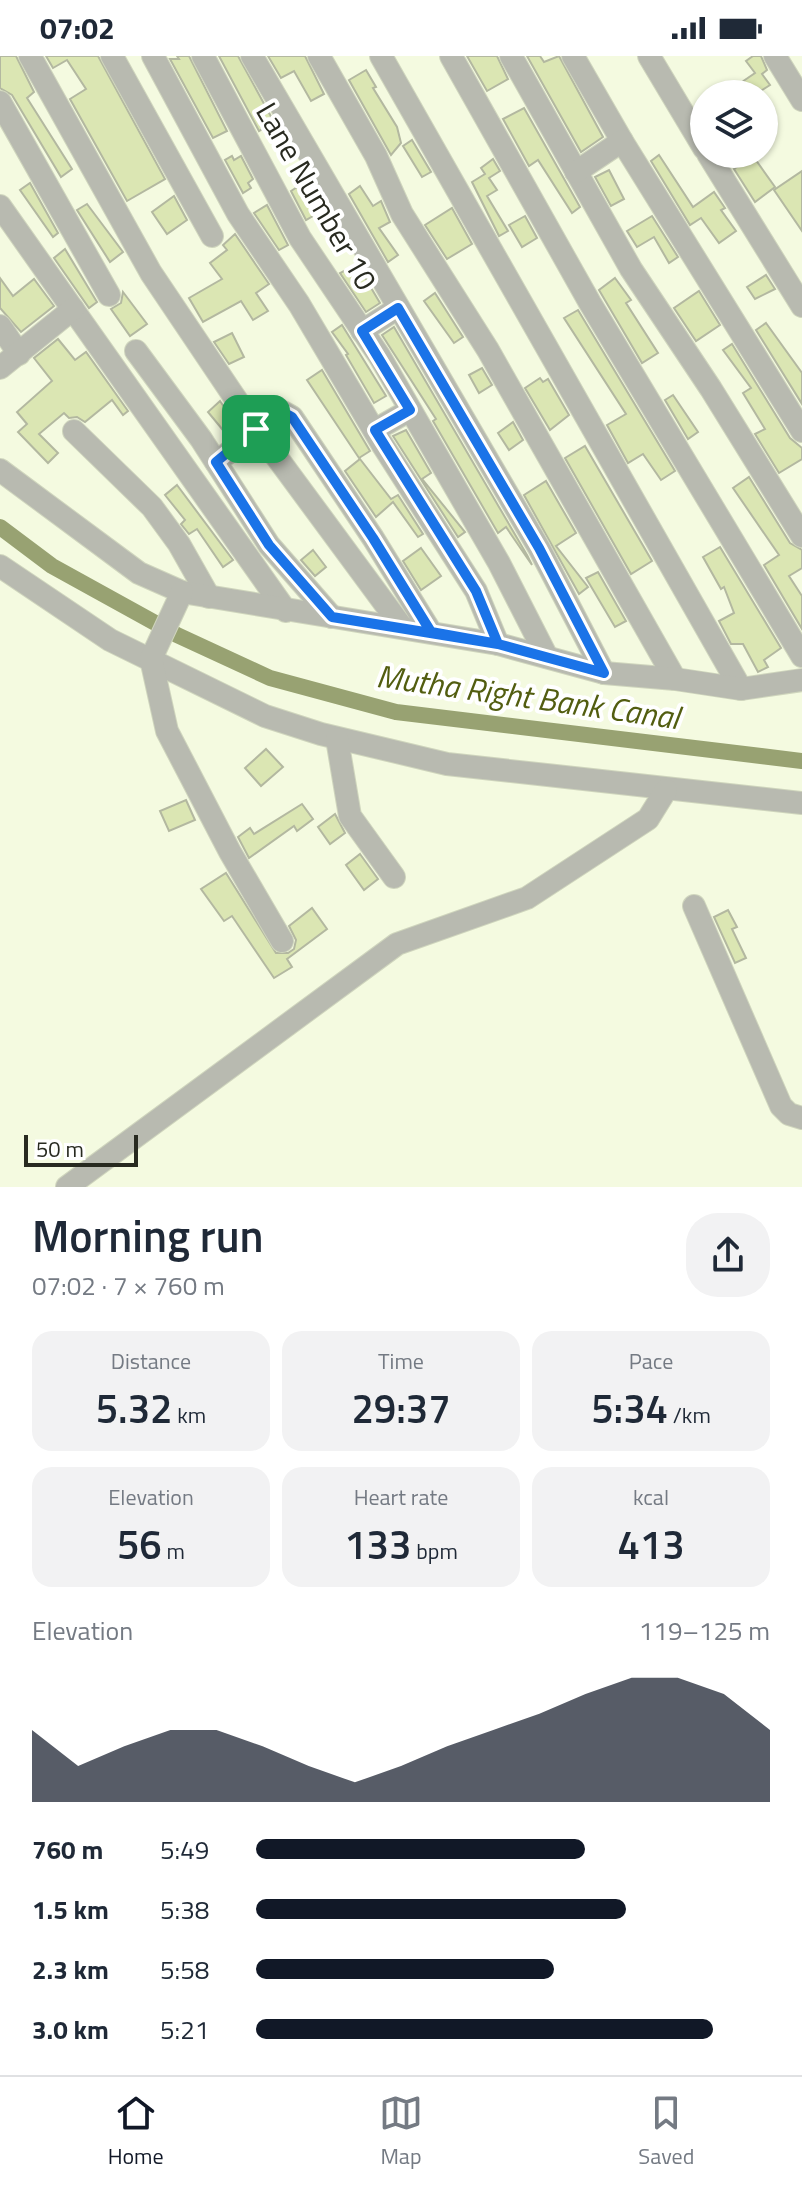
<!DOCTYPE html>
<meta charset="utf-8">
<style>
body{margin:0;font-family:"Titillium Web",sans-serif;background:#f2f2f3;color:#1f2937;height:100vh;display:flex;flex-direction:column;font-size:30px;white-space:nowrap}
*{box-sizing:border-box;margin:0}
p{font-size:26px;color:#747a83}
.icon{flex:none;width:44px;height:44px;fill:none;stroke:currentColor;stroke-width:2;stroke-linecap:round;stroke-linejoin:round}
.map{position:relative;height:1131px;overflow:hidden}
.sheet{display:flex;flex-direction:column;background:#fff;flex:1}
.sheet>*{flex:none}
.buttons{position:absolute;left:690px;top:24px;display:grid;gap:16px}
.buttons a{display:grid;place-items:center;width:88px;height:88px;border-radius:50%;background:#fff;box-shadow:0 2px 6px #0004;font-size:40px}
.scale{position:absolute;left:24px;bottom:20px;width:114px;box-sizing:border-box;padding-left:8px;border:4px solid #282a20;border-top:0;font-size:22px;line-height:28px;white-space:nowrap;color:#282a20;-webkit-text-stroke:6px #fff;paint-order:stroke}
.pin{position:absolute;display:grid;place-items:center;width:68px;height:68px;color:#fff;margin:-34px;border-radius:16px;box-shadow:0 4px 12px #0006}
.round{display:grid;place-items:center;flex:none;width:84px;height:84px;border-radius:32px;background:#f2f2f3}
.headline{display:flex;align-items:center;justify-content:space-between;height:136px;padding:0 32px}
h1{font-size:44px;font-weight:600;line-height:60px}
.metrics{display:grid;grid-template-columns:repeat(3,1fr);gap:12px;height:136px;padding:8px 32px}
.metrics div{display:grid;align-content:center;border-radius:20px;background:#f2f2f3;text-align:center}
.metrics b{font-size:40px;font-weight:600}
.metrics small{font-size:22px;font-weight:400}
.metrics p{font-size:22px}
.chart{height:224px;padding:16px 32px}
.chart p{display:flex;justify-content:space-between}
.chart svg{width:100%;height:144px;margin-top:8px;fill:#111827;opacity:.7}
ul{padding:0 32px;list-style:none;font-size:26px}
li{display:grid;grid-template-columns:128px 96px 1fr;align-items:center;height:60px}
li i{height:20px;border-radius:10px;background:#111827}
.status{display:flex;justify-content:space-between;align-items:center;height:56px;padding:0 40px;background:#fff;direction:ltr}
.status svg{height:22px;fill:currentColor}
.dock{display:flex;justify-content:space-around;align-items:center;height:112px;border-top:2px solid #e0e1e3;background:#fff;font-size:22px;color:#747a83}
.dock a{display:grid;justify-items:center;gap:4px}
.dock .active{color:#111827}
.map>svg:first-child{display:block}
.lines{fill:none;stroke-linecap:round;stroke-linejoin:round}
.canal{stroke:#98a272;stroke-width:16}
.building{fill:#dbe6b3;stroke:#b3b8a0;stroke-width:2}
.minor-casing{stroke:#cfd5bd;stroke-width:24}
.minor{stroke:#b8bab0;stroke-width:22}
.route-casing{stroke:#fff;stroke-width:16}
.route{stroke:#1a73e8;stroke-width:10}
.labels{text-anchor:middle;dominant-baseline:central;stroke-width:8;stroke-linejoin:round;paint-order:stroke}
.street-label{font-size:30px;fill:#282a20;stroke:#fff}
.water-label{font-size:32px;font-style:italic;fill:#525d10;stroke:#fff}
</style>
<div class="status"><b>07:02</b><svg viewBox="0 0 49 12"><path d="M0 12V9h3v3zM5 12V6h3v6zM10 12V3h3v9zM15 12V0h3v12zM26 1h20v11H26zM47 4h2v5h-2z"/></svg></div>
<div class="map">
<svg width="802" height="1131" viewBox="0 0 802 1131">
<rect width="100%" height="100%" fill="#f4fae0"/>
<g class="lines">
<path class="canal" d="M0,471L52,510L177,579L270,622L396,656L802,705"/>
</g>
<g class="building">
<path d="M0,0H16L34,36L27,42L72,113L61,121L12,39L0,32Z"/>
<path d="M46,0H98L165,123L127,145L70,43L86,33L67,4L53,12Z"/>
<path d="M177,0H189L227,75L213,82L170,3H179Z"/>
<path d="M219,0H238L274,66L259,75Z"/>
<path d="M268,0H305L324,38L311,45L294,15L281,22Z"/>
<path d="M467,0H497L508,23L487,35Z"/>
<path d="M527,0H540L544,6L559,0L603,81L581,96Z"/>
<path d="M753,0H761L767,14L762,18L770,29L756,38H745L739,28L755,17L746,5Z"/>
<path d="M366,14L376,31L373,32L397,71L401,87L391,99L349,24Z"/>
<path d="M524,52L580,151L572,157L538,104L529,110L503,63Z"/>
<path d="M412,84L431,116L422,121L403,90Z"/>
<path d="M659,99L693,151L714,136L725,152L721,154L736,175L719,187L701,162L690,169L651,105Z"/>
<path d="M232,100L234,104L241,100L253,123L248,127L251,132L243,137L225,104Z"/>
<path d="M753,100L775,131L755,146L734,113Z"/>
<path d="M493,103L500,115L489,122L497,134L487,140L508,175L499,180L472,126L485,118L481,112Z"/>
<path d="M609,114L624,143L611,150L595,121Z"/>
<path d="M802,115V175L774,134Z"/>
<path d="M308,124L325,153L306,164L291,135Z"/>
<path d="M30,127L58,177L53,181L20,134Z"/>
<path d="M360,130L373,150L381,145L390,166L379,172L398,199L388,206L349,138Z"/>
<path d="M174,140L187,164L167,178L152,156Z"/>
<path d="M87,148L123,196L110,206L77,154Z"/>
<path d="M267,149L288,189L279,194L254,157Z"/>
<path d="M452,152L472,188L447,203L425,169Z"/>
<path d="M525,160L537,182L522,191L509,169Z"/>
<path d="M652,160L678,201L669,207L654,181L637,191L627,175Z"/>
<path d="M235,178L269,228L256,237L268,255L253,264L241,245L203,266L189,242L222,223L210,207L227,194L223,189Z"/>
<path d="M65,193L97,246L89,252L54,202Z"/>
<path d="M357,208L380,247L366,256L340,217Z"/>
<path d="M766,219L775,233L755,243L747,231Z"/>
<path d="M0,222L13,240L34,223L54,250L21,276L0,252Z"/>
<path d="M615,222L631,244L626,247L658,297L642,307L599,234Z"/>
<path d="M699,235L720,269L696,285L674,252Z"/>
<path d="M123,236L147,268L130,280L111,253L121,247Z"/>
<path d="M435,237L463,281L454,287L424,245Z"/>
<path d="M578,254L675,415L661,424L643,398L628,407L607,369L626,358L564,262Z"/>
<path d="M766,267L802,317V348L756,274Z"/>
<path d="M342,269L386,340L374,347L346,299L348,298L332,276Z"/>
<path d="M394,271L527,499L532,509L506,471L498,477L433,365L436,363L382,279Z"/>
<path d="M232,277L244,301L229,308L214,286Z"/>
<path d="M58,283L75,304L86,296L128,355L123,359L112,344L85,366L77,361L69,362L64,357L39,378L58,397L48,407L18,376L27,368L17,356L52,325L34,302Z"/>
<path d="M732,288L790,382L802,392V403L779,417L755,378L765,373L743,337L751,332L723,294Z"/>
<path d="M482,312L492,329L479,337L469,319Z"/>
<path d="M322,314L370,395L359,402L307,324Z"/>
<path d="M540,322L543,326L548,323L569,359L550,374L525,332Z"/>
<path d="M673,339L698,376L688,383L665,344Z"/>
<path d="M220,345L237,370L227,379L208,356Z"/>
<path d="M513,366L523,384L509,394L498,377Z"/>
<path d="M406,374L431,417L422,423L465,476L458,481L393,380Z"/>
<path d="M585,390L652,505L631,518L565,402Z"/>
<path d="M360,403L391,443L398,439L423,478L418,481L393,446L376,461L345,415Z"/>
<path d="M749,421L790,487L802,494V512L789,520L802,540V573L764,509L779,499L733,432Z"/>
<path d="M546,425L576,477L556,490L588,531L579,538L524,439Z"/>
<path d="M177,429L233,504L223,511L197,473L189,478L181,468L185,464L165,439Z"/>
<path d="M720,491L781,592L764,604L768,611L758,616L743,588H731L719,565L734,557L724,531L721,533L703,501Z"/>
<path d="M421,492L441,520L421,534L403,505Z"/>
<path d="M313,494L326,511L315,520L301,504Z"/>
<path d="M598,516L626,565L615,571L586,522Z"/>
<path d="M266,693L283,711L261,730L245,712Z"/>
<path d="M186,744L195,764L169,775L160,755Z"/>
<path d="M302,748L313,763L297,775L294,770L249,802L238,781L250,772L254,778Z"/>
<path d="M335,758L345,777L330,788L318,771Z"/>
<path d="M360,798L378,823L364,834L346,809Z"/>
<path d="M226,817L276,897H288L294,893L296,884L289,870L312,852L327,873L287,903L292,911L274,922L232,860L224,865L201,833Z"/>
<path d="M728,854L737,871L732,873L746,902L735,907L714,861Z"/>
</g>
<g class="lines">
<defs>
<g id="minor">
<path d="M30,0L151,217L256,373L402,571"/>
<path d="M112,0L212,180"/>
<path d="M153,0L238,158L299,248L382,388L476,535L498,588"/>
<path d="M203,0L300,182L380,301L499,507L547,601"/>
<path d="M252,0L539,492L604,617"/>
<path d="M319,0L376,100L402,158L488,294L675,623"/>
<path d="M381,0L741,633"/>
<path d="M451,0L590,247L802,600"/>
<path d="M511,0L631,213L711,333L802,480"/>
<path d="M573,0L622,85L802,375"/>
<path d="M649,0L704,92"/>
<path d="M775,0L802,44"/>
<path d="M0,46L109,239"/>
<path d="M708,98L802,250"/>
<path d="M576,116L622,85"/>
<path d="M0,150L286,555"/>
<path d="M0,270L19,298"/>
<path d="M362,275L398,252"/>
<path d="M136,295L201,383L269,489L332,561"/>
<path d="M0,312L73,253"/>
<path d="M375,374L410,354"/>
<path d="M74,375L152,451L179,488L209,541"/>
<path d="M216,406L283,356L292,361L373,482L431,576"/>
<path d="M0,414L139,517L182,536L498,588L604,617L675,623L741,633L802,624"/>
<path d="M0,510L110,584L265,660L321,678L447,708L802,747"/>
<path d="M182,536L151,603L167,675L230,796L282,885"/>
<path d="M337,683L350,760L394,821"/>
<path d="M694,850L781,1050L789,1058L802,1062"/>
<path d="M67,1131L397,888L527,842L648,763L666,734"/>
</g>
</defs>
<use href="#minor" class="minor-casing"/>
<use href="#minor" class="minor"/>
</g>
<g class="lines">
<defs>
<path id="route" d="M256,373L216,406L269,489L332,561L498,588L476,535L375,374L410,354L362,275L398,252L539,492L604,617L498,588L431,576L373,482L292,361L283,356L256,373"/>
</defs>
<use href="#route" class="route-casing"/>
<use href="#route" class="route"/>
</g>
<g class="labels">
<g class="street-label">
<text transform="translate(317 140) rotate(60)">Lane Number 10</text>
</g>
<g class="water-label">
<text transform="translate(528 640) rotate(8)">Mutha Right Bank Canal</text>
</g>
</g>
</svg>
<div class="buttons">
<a><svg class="icon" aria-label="layers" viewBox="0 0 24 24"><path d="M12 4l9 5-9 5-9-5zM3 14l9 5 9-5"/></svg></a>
</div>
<div class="scale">50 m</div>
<div class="pin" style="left:256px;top:373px;background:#1e9e55"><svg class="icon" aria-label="arrive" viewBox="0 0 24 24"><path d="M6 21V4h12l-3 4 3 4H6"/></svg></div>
</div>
<section class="sheet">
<div class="headline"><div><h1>Morning run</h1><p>07:02 · 7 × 760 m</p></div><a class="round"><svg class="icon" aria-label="share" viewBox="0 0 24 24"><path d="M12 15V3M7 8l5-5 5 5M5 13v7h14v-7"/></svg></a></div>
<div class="metrics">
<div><p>Distance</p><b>5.32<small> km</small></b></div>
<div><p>Time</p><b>29:37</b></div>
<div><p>Pace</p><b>5:34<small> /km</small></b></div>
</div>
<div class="metrics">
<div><p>Elevation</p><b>56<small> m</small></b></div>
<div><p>Heart rate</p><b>133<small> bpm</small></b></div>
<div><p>kcal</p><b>413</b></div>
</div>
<div class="chart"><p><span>Elevation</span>119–125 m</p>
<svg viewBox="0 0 160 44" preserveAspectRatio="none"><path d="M0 44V22L10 33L20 27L30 22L40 22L50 27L60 33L70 38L80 33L90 27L100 22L110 17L120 11L130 6L140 6L150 11L160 22V44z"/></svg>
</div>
<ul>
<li><b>760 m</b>5:49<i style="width:64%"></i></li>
<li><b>1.5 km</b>5:38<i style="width:72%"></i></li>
<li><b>2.3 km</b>5:58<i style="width:58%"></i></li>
<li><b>3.0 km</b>5:21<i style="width:89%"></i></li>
</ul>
</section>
<nav class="dock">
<a class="active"><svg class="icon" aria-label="home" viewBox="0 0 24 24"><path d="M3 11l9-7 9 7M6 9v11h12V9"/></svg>Home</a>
<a><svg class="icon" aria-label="map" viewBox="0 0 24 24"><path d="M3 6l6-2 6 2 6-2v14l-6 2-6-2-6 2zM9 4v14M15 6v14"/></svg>Map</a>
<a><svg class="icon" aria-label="saved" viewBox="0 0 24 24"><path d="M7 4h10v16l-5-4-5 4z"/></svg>Saved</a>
</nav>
